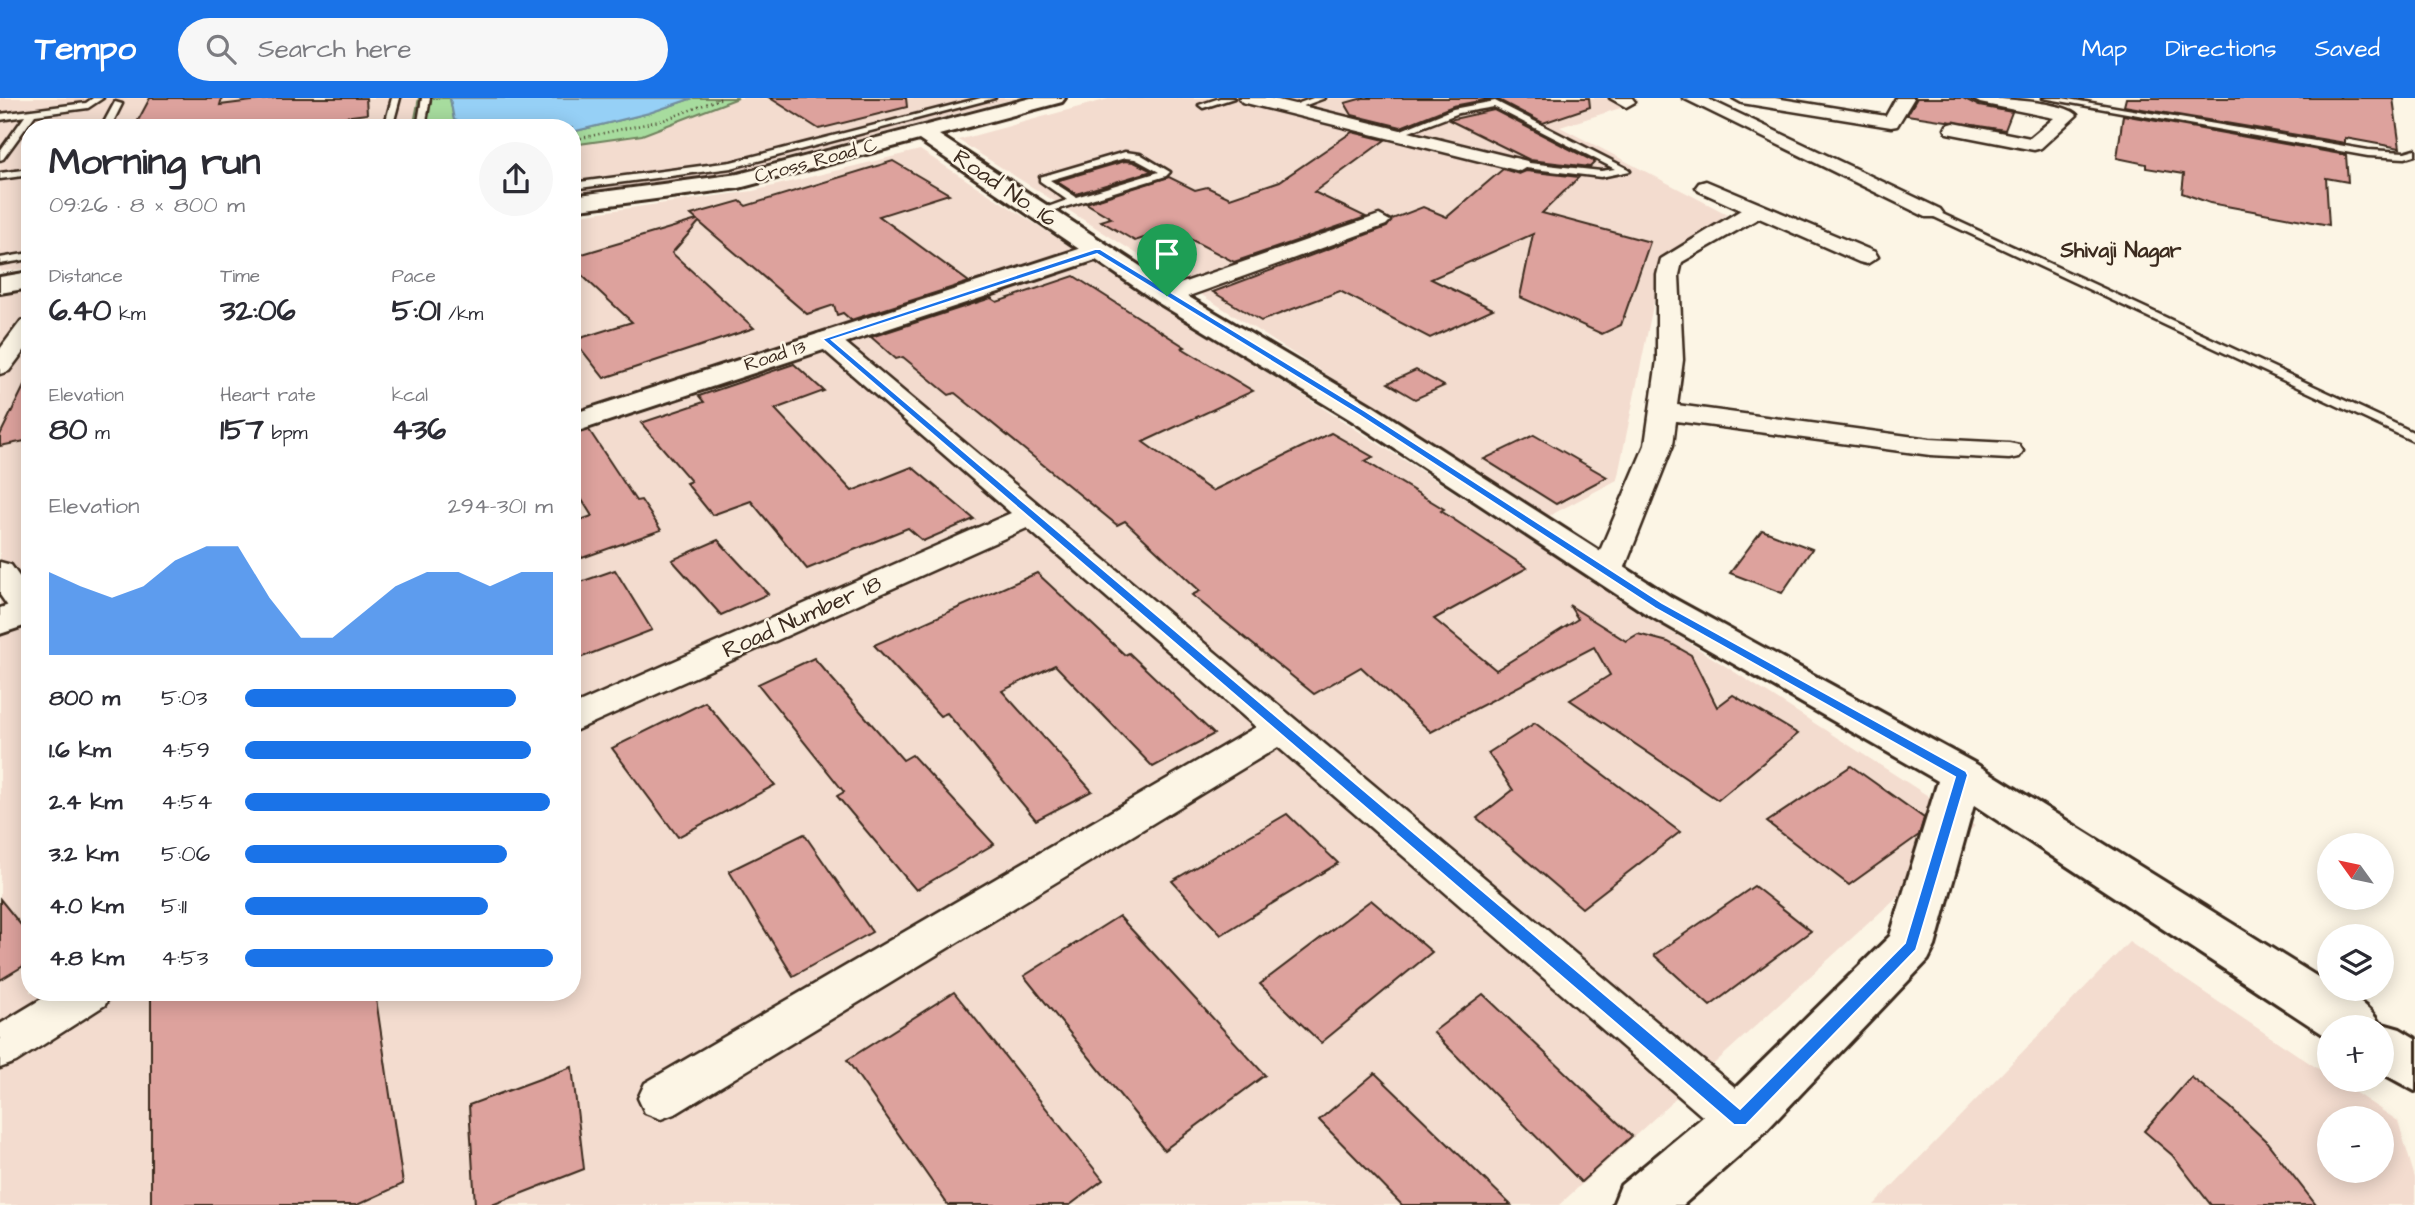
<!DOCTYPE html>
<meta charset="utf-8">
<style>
body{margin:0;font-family:"Architects Daughter",sans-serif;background:#f7f7f7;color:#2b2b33;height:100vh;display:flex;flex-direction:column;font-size:26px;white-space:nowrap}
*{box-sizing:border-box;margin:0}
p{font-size:23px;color:#7c7c81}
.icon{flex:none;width:38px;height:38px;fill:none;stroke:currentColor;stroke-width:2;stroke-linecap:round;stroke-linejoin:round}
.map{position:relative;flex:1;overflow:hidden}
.panel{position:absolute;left:21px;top:21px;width:560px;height:882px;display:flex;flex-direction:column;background:#fff;border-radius:28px;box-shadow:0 4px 18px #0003}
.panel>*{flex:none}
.needle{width:46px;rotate:303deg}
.buttons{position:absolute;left:2317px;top:735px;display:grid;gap:14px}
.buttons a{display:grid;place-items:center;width:77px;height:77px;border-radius:50%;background:#fff;box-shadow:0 4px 18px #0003;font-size:35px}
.pin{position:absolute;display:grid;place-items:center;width:60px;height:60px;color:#fff;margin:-72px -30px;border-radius:50% 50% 50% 0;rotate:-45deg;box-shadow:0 0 7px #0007}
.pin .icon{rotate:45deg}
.round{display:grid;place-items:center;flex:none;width:74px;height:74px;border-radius:37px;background:#f7f7f7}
.summary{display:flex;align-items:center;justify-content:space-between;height:119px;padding:0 28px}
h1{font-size:38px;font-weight:700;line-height:52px}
.stats{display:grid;grid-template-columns:repeat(3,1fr);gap:10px;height:119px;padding:7px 28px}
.stats div{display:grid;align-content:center}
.stats b{font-size:30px;font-weight:700}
.stats small{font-size:19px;font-weight:400}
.stats p{font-size:19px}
.chart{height:196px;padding:14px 28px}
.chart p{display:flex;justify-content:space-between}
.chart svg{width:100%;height:126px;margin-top:7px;fill:#1a73e8;opacity:.7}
ul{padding:0 28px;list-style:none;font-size:23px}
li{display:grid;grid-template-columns:112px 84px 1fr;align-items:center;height:52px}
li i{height:18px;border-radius:9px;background:#1a73e8}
header{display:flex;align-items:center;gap:42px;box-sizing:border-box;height:98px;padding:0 35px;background:#1a73e8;color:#fff}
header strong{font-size:33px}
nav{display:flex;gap:38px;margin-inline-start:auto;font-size:24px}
.search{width:490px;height:63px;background:#f7f7f7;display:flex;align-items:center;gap:18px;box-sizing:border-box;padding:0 24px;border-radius:38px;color:#7c7c81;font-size:26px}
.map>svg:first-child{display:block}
.built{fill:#f3dccf;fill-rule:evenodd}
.green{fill:#a7dc9e;stroke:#71835e;stroke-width:2}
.water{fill:#96d0f6;stroke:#728ea0;stroke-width:2}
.building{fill:#dda29d;stroke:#3b2a1e;stroke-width:2}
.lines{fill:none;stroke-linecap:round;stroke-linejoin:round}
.lane-casing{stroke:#3b2a1e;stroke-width:5}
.street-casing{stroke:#3b2a1e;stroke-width:5}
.secondary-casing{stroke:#3b2a1e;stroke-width:6}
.path{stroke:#3b2a1e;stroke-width:2.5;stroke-dasharray:1 3.5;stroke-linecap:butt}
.lane{fill:#fcf5e5;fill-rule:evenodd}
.street{fill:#fcf5e5;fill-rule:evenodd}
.secondary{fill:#fcf5e5;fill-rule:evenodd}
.route{fill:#1a73e8;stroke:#fff;stroke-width:2;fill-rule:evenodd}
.labels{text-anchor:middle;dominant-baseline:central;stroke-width:5;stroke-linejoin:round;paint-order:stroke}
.far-street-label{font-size:19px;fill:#3b2a1e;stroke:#fcf5e5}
.far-neighbourhood-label{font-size:21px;font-weight:bold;fill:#3b2a1e;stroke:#fcf5e5}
.street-label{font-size:23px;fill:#3b2a1e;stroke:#fcf5e5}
</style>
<header>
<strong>Tempo</strong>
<div class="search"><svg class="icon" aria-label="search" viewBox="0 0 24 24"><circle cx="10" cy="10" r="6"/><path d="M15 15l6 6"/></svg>Search here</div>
<nav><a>Map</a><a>Directions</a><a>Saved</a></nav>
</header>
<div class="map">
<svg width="2415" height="1107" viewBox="0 0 2415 1107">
<rect width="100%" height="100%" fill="#fcf5e5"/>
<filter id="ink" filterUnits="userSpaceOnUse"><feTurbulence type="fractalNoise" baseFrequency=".0143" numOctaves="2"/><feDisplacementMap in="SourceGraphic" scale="14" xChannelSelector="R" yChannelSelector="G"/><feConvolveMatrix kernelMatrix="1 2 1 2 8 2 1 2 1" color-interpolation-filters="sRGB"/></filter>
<g filter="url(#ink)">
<g class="built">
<path d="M0,0H1017L730,75L572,95V30H30V170L0,174Z"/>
<path d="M1112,0H1610L1627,8L1560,29L1727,116L1661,169L1617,382L1549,418L958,42Z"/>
<path d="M920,52L1975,728L1559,1107H0V197L30,192V894H572V118L753,93Z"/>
<path d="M2129,844L2329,978V982H2336L2398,1023L2415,1080V1107H1874ZM2329,1020H2382V1073H2329Z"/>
</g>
<g class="green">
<path d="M419,0H450L454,22L485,30H413Z"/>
<path d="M693,0H738L642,37L572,47V34L649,15Z"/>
</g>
<path class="water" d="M450,0H693L649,15L572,34V30H485L454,22Z"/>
<g class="building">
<path d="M150,0H222L220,7L275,0H366L367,16L259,30H134Z"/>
<path d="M770,0H906L907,9L819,31Z"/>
<path d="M1363,0H1589L1590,9L1543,25L1495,0L1453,8L1401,29L1352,17L1345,5Z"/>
<path d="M1917,0H1963L1979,8L2012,14L2005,32L1907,17Z"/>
<path d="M2126,0H2393L2400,50L2345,40V45L2124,8Z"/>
<path d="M1494,12L1595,64L1590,69L1530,62L1449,22Z"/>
<path d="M2123,17L2346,57L2348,84L2326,80L2329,127L2210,105L2182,95L2184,76L2146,70V66L2117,60Z"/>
<path d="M1352,34L1385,42L1314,94L1366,119L1234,164L1171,131L1135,143L1101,123L1111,120L1086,105L1169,79L1195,92L1207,89L1230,100L1280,83Z"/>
<path d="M893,63L949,96L879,118L969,184L851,222L843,215L837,217L834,207L807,216L699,124L672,155L754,230L604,280L574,242L632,224L572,168V159L697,122L691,117L740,103L746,108Z"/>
<path d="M1125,63L1134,64L1152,73L1076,96L1056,83Z"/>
<path d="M1503,71L1519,76L1526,73L1579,79L1542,115L1650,144L1621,227L1602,236L1520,199L1533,136L1431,181L1493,211L1430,240L1340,193L1261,223L1213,194L1387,129L1392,121L1423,109L1447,119Z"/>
<path d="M1074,178L1185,249L1182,250L1253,293L1143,344L1212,393L1331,335L1373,359L1365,363L1444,411L1441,413L1527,470L1434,521L1496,572L1578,521L1569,507L1626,543L1638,536L1668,544L1691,557L1717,609L1733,597L1798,636L1718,702L1570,602L1610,577L1594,549L1431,634L1361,569L1314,596L1192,497L1200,493L1125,423L1117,427L955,295L949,297L903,259L896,261L871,239L991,200L997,204Z"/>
<path d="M794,266L824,293L775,311L852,393L912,369L974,421L923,443L908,430L807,471L751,403L712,417L686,385L691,383L641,325L704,304L699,298Z"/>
<path d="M1416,272L1444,288L1415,301L1388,285Z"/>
<path d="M30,276V342L0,348V337Z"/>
<path d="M589,332L636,403L641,402L661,432L582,460L572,442V425L592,418L572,386V337Z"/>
<path d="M1534,337L1607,379L1556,406L1484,361Z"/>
<path d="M1762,432L1812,451L1782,495L1730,475Z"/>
<path d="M718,442L768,496L721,517L672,462Z"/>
<path d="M615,472L652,532L572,563V487Z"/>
<path d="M1037,475L1125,557L1129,555L1214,636L1153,669L1055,567L1002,593L1092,693L1036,722L947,615L940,618L874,547Z"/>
<path d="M814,560L903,662L912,657L994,746L916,792L837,698L844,694L758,586Z"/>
<path d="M705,604L775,687L678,739L612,650Z"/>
<path d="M1535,625L1680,734L1582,810L1477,720L1513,692L1488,655Z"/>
<path d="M1851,668L1924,720L1919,737L1849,787L1767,724Z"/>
<path d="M1287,716L1338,765L1221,837L1172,783Z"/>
<path d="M804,736L872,834L793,878L729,773Z"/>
<path d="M1754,788L1811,833L1710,908L1654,857Z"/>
<path d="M0,801L30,838V864L0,882Z"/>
<path d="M1371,802L1432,854L1321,945L1260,886Z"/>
<path d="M1119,818L1265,977L1164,1052L1024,878Z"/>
<path d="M164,894H375L403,1086L357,1107H151V899Z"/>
<path d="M954,894L1103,1082L1070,1107H948L847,962Z"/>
<path d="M1483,896L1632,1038L1581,1084L1433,934Z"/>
<path d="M572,969L584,1071L492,1107H475L469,1007Z"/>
<path d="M1375,975L1511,1107H1402L1319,1022Z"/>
<path d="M2191,979L2230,1009L2266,1043L2316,1107H2211L2172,1057L2144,1033Z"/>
</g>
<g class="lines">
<defs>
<g id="lane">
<path d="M93,0H103L88,10L35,17L3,61L0,62V53L25,18L0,22V16L86,5Z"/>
<path d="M392,0H400L392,30H384Z"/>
<path d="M422,0H430L425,30H417Z"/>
<path d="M981,0H995L731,70L572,91V85L731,64Z"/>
<path d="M1220,0H1234L1203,10L1199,7Z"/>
<path d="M1313,0H1325L1290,13L1283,11Z"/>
<path d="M2043,0H2062L2368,52L2405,54L2415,51V57L2405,60L2368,58Z"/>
<path d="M1495,3L1628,71L1630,73L1601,79L1517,69L1515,67L1520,64L1601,73L1615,71L1494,9L1459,15L1396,39L1389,37L1453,11Z"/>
<path d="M115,4L122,6L110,30H101Z"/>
<path d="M332,22L335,23V27L287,30Z"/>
<path d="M1125,54L1140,56L1170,74L1166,78L1042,116L1034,114L1067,102L1040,83V79ZM1125,60L1135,61L1159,74L1076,99L1050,82Z"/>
<path d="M30,71V77L0,81V75Z"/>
<path d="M1930,113H1936L2415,335V344L1930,117Z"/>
<path d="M30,155V161L0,166V160Z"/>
</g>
<g id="street">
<path d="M1239,0H1270L1527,63L1530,67L1520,73L1242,4Z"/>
<path d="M1610,0H1632L1635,4L1626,9Z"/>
<path d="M1683,0H1706L1940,111L1943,115L1940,119H1926Z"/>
<path d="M1733,0H1775L1886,18L1896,0H1914L1897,28L1891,29L1742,5Z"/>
<path d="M1971,0C1992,0 2065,3 2077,17L2041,50L2034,52L1947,35L1945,31L1947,27L1954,25L2030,40L2054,20L1980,5Z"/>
<path d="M1706,83L1875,154L1878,159L1867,166L1859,164L1759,120L1682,164L1679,177L1683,262L1677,307L1930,341L2009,345L2019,347L2023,353L2019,359L2009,361L1930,357L1676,323L1673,347L1623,474L1618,481L1607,484L1596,481L1591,474L1645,347L1657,262V177L1661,161L1741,112L1699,93L1696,89L1699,85Z"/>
<path d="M1379,117L1390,123L1386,127L1175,203H1159L1155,198L1159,193Z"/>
<path d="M30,221V245L9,273L0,276V251L21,223Z"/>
<path d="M826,234L835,236L1756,1007L1763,1022L1756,1037L1740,1044L1724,1037L1278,649L677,1015L661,1021L645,1015L638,1000L645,985L1256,629L1027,430L572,634V608L1011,415L817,246L814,241L817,236Z"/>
<path d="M0,464L11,467L30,494V523L16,520L0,497Z"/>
<path d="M53,894H111L105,907L16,964L0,970V926Z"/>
</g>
<g id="secondary">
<path d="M1031,0H1065L1062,4L939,37L1177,192L1373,308L1671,499L1976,666L2329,886V891C2347,891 2371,910 2379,925L2400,931L2415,940V993L2382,975V929H2329V940L1974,707L1935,848L1928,862L1759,1040L1683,1107H1613L1621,1087L1721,1004L1890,838L1938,683L1645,515L1351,322L1157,204L1096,162L572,335V316L1079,151L919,42L739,90L572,112V98L738,76Z"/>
<path d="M30,174V190L0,195V179Z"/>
<path d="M30,500V526L0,536V510Z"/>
</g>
</defs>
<use href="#lane" class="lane-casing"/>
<use href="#street" class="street-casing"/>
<use href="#secondary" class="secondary-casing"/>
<g class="path">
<path d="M441,25L450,30"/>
<path d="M572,42L664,22L722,0"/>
</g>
<use href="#lane" class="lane"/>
<use href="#street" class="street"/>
<use href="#secondary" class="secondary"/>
</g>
</g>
<path class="route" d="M1095,151H1100L1365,313L1662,505L1966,673L1968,677L1916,852L1746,1027H1734L822,241ZM1097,156L1359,317L1655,510L1955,679L1905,845L1740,1011L832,242Z"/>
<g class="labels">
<g class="far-street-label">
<text transform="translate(816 63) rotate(-15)">Cross Road C</text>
<text transform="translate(775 258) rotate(-18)">Road 13</text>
</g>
<g class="far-neighbourhood-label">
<text x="2121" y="152">Shivaji Nagar</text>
</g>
<g class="street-label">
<text transform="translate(1005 90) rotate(34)">Road No. 16</text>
<text transform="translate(802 519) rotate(-24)">Road Number 18</text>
</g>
</g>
</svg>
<div class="buttons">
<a><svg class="needle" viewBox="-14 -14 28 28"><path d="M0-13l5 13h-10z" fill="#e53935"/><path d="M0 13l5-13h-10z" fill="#7c7c81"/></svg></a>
<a><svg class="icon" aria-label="layers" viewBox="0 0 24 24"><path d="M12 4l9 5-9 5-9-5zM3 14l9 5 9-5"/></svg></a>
<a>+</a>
<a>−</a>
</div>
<div class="pin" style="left:1167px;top:198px;background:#1e9e55"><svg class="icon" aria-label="arrive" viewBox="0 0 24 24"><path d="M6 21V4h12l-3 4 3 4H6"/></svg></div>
<section class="panel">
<div class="summary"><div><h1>Morning run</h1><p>09:26 · 8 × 800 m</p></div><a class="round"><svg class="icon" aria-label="share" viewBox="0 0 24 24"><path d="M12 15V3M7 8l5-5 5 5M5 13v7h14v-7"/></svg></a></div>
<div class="stats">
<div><p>Distance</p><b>6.40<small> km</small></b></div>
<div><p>Time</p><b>32:06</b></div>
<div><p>Pace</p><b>5:01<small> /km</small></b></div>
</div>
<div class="stats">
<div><p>Elevation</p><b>80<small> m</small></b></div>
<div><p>Heart rate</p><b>157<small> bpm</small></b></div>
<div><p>kcal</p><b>436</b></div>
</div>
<div class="chart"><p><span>Elevation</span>294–301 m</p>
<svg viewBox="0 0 160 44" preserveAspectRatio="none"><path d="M0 44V15L10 20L20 24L30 20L40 11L50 6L60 6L70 24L80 38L90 38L100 29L110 20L120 15L130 15L140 20L150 15L160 15V44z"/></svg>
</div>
<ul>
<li><b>800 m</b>5:03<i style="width:88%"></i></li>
<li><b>1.6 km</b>4:59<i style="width:93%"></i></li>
<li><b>2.4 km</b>4:54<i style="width:99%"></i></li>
<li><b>3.2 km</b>5:06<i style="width:85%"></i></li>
<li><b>4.0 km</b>5:11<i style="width:79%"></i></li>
<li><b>4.8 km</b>4:53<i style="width:100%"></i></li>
</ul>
</section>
</div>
